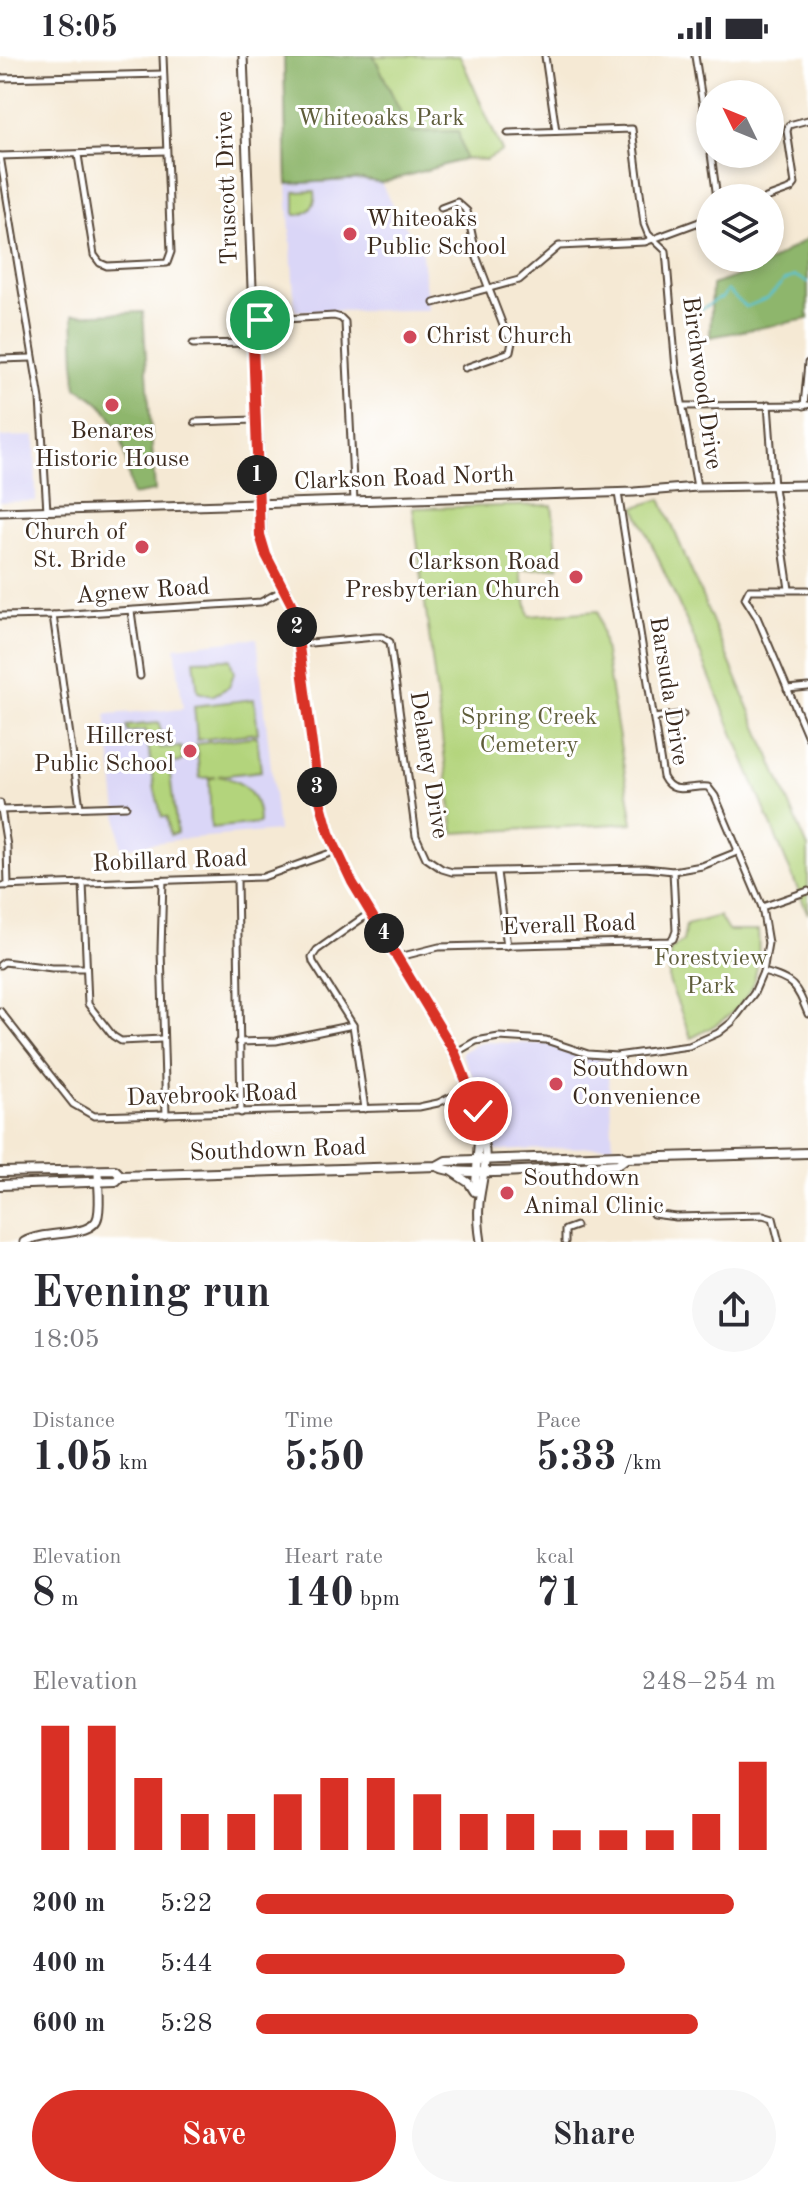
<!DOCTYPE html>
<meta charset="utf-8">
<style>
body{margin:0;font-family:"Old Standard TT",serif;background:#f7f7f7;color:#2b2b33;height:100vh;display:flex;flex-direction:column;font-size:30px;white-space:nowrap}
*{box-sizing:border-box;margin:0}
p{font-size:26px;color:#7c7c81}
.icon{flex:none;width:44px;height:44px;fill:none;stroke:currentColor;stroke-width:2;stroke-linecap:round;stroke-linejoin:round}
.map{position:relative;height:1186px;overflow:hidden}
.panel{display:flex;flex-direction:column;background:#fff;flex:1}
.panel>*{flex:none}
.needle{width:52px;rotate:313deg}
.fabs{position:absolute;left:696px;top:24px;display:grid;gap:16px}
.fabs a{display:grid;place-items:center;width:88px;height:88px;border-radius:50%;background:#fff;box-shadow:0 4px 12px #0003;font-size:40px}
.pin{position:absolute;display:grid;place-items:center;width:68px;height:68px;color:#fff;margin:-34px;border:4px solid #fff;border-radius:50%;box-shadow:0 2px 8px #0007}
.km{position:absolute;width:40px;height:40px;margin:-20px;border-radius:50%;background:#222;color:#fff;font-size:22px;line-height:40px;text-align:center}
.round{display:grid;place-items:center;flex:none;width:84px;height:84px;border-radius:42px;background:#f7f7f7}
.summary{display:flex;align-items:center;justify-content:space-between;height:136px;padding:0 32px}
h1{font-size:44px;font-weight:700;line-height:60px}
.metrics{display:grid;grid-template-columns:repeat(3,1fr);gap:12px;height:136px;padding:8px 32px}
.metrics div{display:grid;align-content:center}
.metrics b{font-size:40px;font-weight:700}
.metrics small{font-size:22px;font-weight:400}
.metrics p{font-size:22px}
.chart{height:224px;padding:16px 32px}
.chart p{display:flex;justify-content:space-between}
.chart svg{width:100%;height:144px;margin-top:8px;stroke:#d93025;stroke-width:6}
.button{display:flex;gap:16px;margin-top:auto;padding:16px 32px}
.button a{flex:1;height:92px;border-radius:48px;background:#d93025;color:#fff;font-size:32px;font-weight:700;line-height:92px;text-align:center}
.button a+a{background:#f7f7f7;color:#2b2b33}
ul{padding:0 32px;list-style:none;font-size:26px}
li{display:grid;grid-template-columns:128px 96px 1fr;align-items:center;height:60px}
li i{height:20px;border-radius:10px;background:#d93025}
.status{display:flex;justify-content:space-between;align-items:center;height:56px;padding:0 40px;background:#fff;direction:ltr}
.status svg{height:22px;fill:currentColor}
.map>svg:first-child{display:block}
.built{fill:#dad6f7}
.green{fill:#b3d47c;stroke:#777f4d;stroke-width:2}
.forest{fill:#8eb66c;stroke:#647045;stroke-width:2}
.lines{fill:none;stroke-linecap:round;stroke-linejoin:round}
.stream{stroke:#58c3d3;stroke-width:2}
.minor-casing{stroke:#574739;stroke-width:9}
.tertiary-casing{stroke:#574739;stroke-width:11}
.primary-casing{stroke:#574739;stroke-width:12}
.minor{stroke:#fff;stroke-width:5}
.tertiary{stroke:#fff;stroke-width:7}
.primary{stroke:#fff;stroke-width:8}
.route-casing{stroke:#fff;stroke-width:16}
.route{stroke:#d93025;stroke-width:10}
.poi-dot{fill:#d1495b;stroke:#fff;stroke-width:3}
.labels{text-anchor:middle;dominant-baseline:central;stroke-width:6;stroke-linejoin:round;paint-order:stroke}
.park-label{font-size:24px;fill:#5f5d3a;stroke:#fff}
.street-label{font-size:24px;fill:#3b2a1e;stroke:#fff}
.poi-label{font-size:24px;fill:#3b2a1e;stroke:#fff;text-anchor:start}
</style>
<div class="status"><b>18:05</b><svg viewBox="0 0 49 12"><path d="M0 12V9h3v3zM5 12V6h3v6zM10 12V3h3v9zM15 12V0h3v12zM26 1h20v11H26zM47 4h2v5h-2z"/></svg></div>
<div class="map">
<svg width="808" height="1186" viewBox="0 0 808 1186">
<rect width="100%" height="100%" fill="#fff"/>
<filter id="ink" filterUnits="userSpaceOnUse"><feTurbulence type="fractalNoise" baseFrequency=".0125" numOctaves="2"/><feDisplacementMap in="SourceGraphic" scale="16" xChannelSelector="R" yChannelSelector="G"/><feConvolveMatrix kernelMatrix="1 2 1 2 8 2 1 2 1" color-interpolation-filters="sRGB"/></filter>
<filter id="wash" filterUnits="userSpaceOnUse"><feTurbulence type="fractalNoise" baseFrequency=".006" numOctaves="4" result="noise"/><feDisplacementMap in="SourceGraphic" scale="32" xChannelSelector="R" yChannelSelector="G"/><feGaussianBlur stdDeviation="1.8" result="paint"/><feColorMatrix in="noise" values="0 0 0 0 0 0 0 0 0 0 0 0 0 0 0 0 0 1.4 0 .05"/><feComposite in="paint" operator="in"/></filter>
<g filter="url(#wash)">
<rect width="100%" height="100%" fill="#f5e9d4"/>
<g class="built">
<path d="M362,123L381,127L401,165L421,190L428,254L295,255L287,128Z"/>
<path d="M35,380L36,445L0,446V381Z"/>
<path d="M257,582L278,775L182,783L121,792L106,658L183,653L175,591Z"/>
<path d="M487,986L549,988L607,1005L613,1090L496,1095L492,1090L486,1048L461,997L477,988Z"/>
</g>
<g class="green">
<path d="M284,0H460L502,95L486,104L465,103L381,127L362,123L287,128Z"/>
<path d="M315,135C317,149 309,159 295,159V136Z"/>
<path d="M661,443L808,792V858L690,573L635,451Z"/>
<path d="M552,449L559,511L520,514L529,560L598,555L633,767L454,777L413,452Z"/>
<path d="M230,603L234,617L229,631L212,640L198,636L194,604Z"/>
<path d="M254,643L258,677L197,684L194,650Z"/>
<path d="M159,667L162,684L159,685L160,692L181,691L183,704L177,707L171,706L169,710L177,777L170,779L167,761H162L155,735L146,674L128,676L127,670Z"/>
<path d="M257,680L261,715L218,720C245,724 259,740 259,767L211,772L209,723L216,721L200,722L196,688Z"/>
<path d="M719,860L728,875H758C763,934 742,958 691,982L669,925L670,895L683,885L686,869Z"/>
</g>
<g class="forest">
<path d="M284,0H374L410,76L458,75L465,103L381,127L362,123L287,128Z"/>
<path d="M808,182V263L710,281L712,229L758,213Z"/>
<path d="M143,256L155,435L132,439C124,394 123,353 76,332L73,259Z"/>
</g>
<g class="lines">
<path class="stream" d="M698,254C708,252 712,243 722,242L727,234L746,251L768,242L784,225L795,220L808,226"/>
</g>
</g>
<g filter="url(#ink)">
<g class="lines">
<defs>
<g id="minor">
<path d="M545,0L556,75"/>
<path d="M695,0L710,94"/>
<path d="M0,22L163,18"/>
<path d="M508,77L632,73L644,168L648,178L666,195L676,313L697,431"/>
<path d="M711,98L717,142"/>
<path d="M78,99L94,199L100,207L107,210L167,207L171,196L163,0"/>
<path d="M0,100L40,343L47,455"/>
<path d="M0,100L166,95"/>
<path d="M766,142L791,133L795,128L787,75L789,69L808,64"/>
<path d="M441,152L457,146L467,155L477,202L504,272L512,286L510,296L465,312"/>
<path d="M434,247L519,224L559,190L645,186L710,162"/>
<path d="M253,265L334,260L341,262L345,266L354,445"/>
<path d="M193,288L253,287"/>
<path d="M0,303L32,302"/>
<path d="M768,348L774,431L789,533"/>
<path d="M685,350L808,349"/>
<path d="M804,350L808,307"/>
<path d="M195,366L255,364"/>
<path d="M808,534H749L745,542L757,561L808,681"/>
<path d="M131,555L140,620"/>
<path d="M53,559L80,751"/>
<path d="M0,560L53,559L247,547L261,546L285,533"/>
<path d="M300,588L375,581H382L390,586L416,780L426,802L442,813L452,816L645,812L673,815L702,810L737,796"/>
<path d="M787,633L808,631"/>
<path d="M654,662L683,658"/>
<path d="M0,747L7,790L8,830"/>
<path d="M0,754L126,750"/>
<path d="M497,816L507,890"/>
<path d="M237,823L241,1057"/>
<path d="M163,824L161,894L166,1059"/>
<path d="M83,827L88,948L113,980L121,985L162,983"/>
<path d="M0,830L263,821L336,795"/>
<path d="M762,851L808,835"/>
<path d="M399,901L439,891L669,885L673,883L676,875L673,815"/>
<path d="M0,909L4,906L52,912H86"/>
<path d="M763,916C794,924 796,929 808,958"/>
<path d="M0,955L73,1048L94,1060L419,1051L438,1047L470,1032"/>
<path d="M238,986L276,985L353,969"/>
<path d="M455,997L476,985L499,981L546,984L588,998L616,1000L689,990L718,977L732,966L754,937L763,916L768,887L762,851L715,740L708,731C690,729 673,741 663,721L618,437"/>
<path d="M365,1053L353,969L313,906L312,901L317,894L371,856"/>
<path d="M653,1158L676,1161L763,1159L773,1162L779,1186"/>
<path d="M565,1186V1174L576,1170"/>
</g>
<g id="tertiary">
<path d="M243,0L262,489L294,553L319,741L329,777L352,826L455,997L475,1044L479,1077L475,1136"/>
<path d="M0,456L634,436L697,431L808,429"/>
<path d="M479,1077C492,1095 481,1126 479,1147C478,1159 479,1174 481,1186"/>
<path d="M451,1115L469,1127L474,1135"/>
<path d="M24,1186C45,1173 94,1183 98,1160C101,1146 98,1129 98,1115"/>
</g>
<g id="primary">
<path d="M437,1110C456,1124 587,1110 618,1108L626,1102"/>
<path d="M0,1116L115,1114L121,1120"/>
<path d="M0,1129L116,1125L121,1120L437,1110L446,1105L619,1099L626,1102L808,1097"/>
</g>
</defs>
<use href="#minor" class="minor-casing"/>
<use href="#tertiary" class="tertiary-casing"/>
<use href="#primary" class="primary-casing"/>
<use href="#minor" class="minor"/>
<use href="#tertiary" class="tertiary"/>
<use href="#primary" class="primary"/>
</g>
</g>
<g class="lines" filter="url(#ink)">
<defs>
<path id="route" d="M260,264L253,265V287L260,479L266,499L294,553L319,741L329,777L352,826L455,997L478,1055"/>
</defs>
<use href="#route" class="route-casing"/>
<use href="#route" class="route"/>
</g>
<g class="poi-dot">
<circle cx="350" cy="178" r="8"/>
<circle cx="410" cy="281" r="8"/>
<circle cx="112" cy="349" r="8"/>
<circle cx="142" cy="491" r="8"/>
<circle cx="576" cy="521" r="8"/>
<circle cx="190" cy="695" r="8"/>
<circle cx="556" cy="1028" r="8"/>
<circle cx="507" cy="1137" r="8"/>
</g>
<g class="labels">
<g class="park-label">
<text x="381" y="63">Whiteoaks Park</text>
<text x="529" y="662">Spring Creek<tspan x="529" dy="28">Cemetery</tspan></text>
<text x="711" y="903">Forestview<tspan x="711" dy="28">Park</tspan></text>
</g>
<g class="street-label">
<text transform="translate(228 132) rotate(-92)">Truscott Drive</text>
<text transform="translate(701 327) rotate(82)">Birchwood Drive</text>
<text transform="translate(404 423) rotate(-2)">Clarkson Road North</text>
<text transform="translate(143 536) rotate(-4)">Agnew Road</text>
<text transform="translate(668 635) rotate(81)">Barsuda Drive</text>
<text transform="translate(428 709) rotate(81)">Delaney Drive</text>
<text transform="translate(170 806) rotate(-2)">Robillard Road</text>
<text transform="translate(569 870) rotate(-2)">Everall Road</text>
<text transform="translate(212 1040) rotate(-2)">Davebrook Road</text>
<text transform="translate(278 1095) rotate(-2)">Southdown Road</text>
</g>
<g class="poi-label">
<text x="366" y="164">Whiteoaks<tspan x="366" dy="28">Public School</tspan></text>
<text x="426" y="281">Christ Church</text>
<text x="112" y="376" text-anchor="middle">Benares<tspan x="112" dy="28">Historic House</tspan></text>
<text x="126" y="477" text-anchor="end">Church of<tspan x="126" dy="28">St. Bride</tspan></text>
<text x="560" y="507" text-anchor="end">Clarkson Road<tspan x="560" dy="28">Presbyterian Church</tspan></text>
<text x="174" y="681" text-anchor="end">Hillcrest<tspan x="174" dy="28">Public School</tspan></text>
<text x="572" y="1014">Southdown<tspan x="572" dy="28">Convenience</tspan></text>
<text x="523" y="1123">Southdown<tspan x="523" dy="28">Animal Clinic</tspan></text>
</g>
</g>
</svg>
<div class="fabs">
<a><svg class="needle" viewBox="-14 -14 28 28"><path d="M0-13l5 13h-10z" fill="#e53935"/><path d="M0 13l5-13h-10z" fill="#7c7c81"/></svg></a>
<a><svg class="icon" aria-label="layers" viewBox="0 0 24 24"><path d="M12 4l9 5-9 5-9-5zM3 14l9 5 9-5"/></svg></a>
</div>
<div class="pin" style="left:260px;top:264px;background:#1e9e55"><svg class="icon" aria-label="arrive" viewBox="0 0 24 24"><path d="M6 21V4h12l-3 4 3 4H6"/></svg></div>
<div class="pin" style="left:478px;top:1055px;background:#d93025"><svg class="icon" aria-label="check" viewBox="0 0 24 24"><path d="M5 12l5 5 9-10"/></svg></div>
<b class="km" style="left:257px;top:419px">1</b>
<b class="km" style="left:297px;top:571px">2</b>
<b class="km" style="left:317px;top:731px">3</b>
<b class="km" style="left:384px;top:877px">4</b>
</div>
<section class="panel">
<div class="summary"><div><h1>Evening run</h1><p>18:05</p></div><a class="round"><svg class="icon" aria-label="share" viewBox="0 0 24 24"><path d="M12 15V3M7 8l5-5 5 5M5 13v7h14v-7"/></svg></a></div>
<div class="metrics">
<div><p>Distance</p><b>1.05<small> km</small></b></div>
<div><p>Time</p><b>5:50</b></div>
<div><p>Pace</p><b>5:33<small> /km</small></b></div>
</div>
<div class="metrics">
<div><p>Elevation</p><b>8<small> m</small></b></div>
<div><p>Heart rate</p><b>140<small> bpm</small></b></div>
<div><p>kcal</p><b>71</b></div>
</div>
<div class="chart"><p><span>Elevation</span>248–254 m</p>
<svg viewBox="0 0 160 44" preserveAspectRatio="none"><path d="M5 44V6M15 44V6M25 44V22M35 44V33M45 44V33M55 44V27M65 44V22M75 44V22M85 44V27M95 44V33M105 44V33M115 44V38M125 44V38M135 44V38M145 44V33M155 44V17"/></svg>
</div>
<ul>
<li><b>200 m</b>5:22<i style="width:92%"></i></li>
<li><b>400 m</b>5:44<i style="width:71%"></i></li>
<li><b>600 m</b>5:28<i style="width:85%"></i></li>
</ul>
<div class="button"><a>Save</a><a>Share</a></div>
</section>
